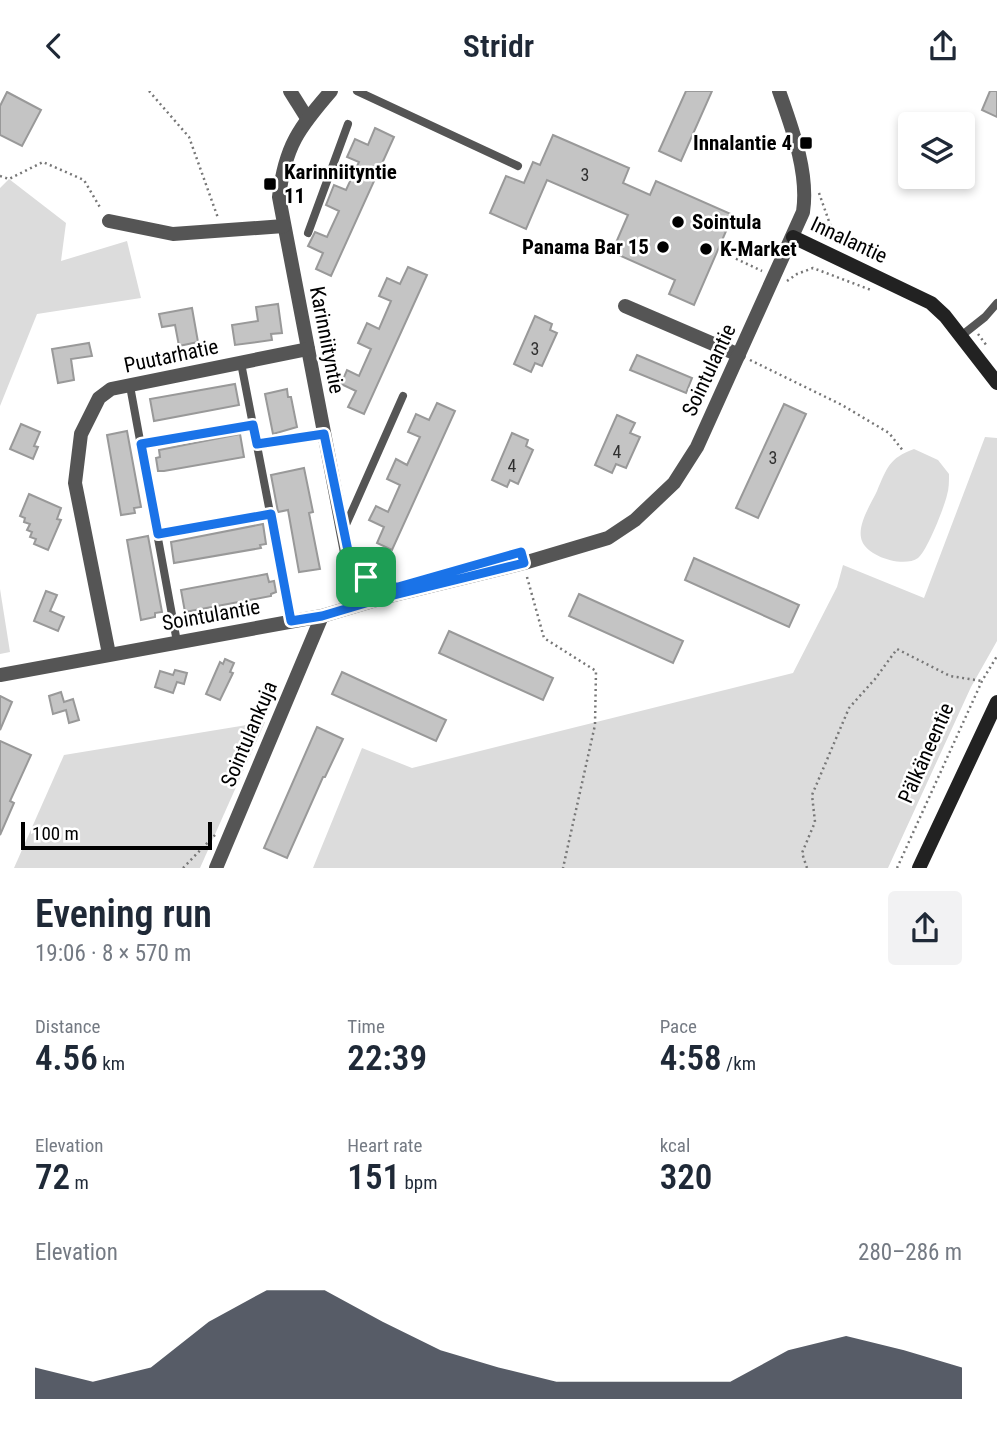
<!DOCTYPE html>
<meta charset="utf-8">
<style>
body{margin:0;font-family:"Roboto Condensed",sans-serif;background:#f2f2f3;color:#1f2937;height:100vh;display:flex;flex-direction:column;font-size:26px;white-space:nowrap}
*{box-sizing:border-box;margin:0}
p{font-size:23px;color:#747a83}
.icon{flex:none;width:38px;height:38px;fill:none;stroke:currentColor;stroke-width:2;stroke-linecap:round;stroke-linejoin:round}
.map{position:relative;height:777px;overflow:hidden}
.panel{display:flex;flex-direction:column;background:#fff;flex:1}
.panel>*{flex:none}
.buttons{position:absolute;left:898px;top:21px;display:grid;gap:14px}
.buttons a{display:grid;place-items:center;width:77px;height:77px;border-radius:7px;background:#fff;box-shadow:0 4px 10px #0003;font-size:35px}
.scale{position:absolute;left:21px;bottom:18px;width:191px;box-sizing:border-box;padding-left:7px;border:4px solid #000;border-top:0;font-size:19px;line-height:24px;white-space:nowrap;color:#000;-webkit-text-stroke:5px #fff;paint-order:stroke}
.pin{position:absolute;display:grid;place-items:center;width:60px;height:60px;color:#fff;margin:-30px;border-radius:14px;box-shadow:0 4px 10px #0006}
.round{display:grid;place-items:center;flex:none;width:74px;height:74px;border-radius:7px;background:#f2f2f3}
.head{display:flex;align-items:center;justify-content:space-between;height:119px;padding:0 35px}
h1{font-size:38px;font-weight:600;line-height:52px}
.stats{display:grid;grid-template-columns:repeat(3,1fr);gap:10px;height:119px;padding:7px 35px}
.stats div{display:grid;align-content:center}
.stats b{font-size:35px;font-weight:600}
.stats small{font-size:19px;font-weight:400}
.stats p{font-size:19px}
.chart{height:196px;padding:14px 35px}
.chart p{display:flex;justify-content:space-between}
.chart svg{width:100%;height:126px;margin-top:7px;fill:#111827;opacity:.7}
header{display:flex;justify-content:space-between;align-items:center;height:91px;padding:0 35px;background:#fff;font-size:32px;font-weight:600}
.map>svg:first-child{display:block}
.green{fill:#dcdcdc}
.building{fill:#c4c4c4;stroke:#999;stroke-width:2}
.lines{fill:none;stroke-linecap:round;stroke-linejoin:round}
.path{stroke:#777;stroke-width:2.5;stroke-dasharray:2 3.5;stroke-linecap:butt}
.lane{stroke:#555;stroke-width:8}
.street{stroke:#555;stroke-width:14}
.secondary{stroke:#222;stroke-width:14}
.route-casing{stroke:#fff;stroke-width:14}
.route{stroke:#1a73e8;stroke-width:9}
.poi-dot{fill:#000;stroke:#fff;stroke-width:2.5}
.labels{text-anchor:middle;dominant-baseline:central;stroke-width:5;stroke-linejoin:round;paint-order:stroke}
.number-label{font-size:18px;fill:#313131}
.poi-label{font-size:21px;font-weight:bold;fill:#000;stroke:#fff;text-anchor:start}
.street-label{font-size:21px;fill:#000;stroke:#fff}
</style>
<header><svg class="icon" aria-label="back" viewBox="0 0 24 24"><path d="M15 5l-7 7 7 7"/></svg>Stridr<svg class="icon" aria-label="share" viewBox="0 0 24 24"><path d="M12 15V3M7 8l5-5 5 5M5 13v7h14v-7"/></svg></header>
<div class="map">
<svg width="997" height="777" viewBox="0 0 997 777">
<rect width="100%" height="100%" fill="#fff"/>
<g class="green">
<path d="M9,88L66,132L61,170L127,150L141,207L37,223L0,315V97Z"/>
<path d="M985,346L997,347V550L971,596L888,777H313L362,657L412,677L793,582L837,496L843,474L924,507Z"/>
<path d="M914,358L938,369L949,383C949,390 949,398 947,404C944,417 927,460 918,467C904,477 868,466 862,450C856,435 871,413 877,400C887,377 889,367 914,358Z"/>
<path d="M0,498L10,561L0,563Z"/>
<path d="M265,631L200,777H14L64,664Z"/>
</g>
<g class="building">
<path d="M686,0H712L681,70L659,60Z"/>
<path d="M990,0H997V26L982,19Z"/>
<path d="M7,1L41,19L22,55L0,44V15Z"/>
<path d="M375,37L394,46L331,185L316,178L323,162L308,155L315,141L327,146L339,120L326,114L334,94L346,99L359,71L347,66L355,48L368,54Z"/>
<path d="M553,44L629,77L623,92L650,104L656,90L733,124L694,214L669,203L675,189L612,161L628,124L547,89L526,138L490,122L506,85L524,92L533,71L540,74Z"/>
<path d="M408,176L427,184L364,323L348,316L356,300L341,293L347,279L359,285L371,258L358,252L367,232L379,238L391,210L379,205L387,187L400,193Z"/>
<path d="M278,213L282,242L271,243L272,249L235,254L232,234L258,230L256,216Z"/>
<path d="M192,217L198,251L179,255L175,234L162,236L159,223Z"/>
<path d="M535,225L552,233L550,239L557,242L542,275L535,272L531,281L514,273Z"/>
<path d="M89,252L92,265L71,268L74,289L58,292L52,258Z"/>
<path d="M637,264L692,287L686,302L630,279Z"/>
<path d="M235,293L239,314L154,330L150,308Z"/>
<path d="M287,298L288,306H291L297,336L273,343L265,303Z"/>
<path d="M437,312L455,320L392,459L377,452L384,436L369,429L376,415L388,421L400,394L387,388L396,368L407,374L420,346L408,341L416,323L429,329Z"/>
<path d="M784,313L806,323L758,427L736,417Z"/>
<path d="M617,324L635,332L630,342L640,346L626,377L616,373L612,382L595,374Z"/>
<path d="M21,333L40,341L34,355L38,356L33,368L10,358Z"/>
<path d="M127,340L141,416L134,417L135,422L121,424L107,344Z"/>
<path d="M512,342L528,349L526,355L533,359L518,393L510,389L507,396L492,389Z"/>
<path d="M240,343L244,366L164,380H158L156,367L160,366L159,359Z"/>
<path d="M304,377L313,421L309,422L320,478L299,481L288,419L278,421L271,384Z"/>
<path d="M29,403L61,417L57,428L61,429L48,459L34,453L36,448L30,446L32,441L27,439L30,433L24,431L25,427L20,425Z"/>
<path d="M263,433L266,453L260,454L261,457L174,472L171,451Z"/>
<path d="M148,445L162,521L155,522V526L141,529L127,449Z"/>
<path d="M694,467L799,514L789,536L685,489Z"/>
<path d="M267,483L269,491L274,490L276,501L271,503V505L185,521L181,499Z"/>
<path d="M46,500L57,504L50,520L64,526L58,540L34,530Z"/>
<path d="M579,503L683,550L673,572L569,525Z"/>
<path d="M449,540L553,587L543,609L439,562Z"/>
<path d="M225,568L234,572L230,581L233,582L220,609L206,603L220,571L223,573Z"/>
<path d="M175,579L187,582L184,593L177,591L173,602L155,596L160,580L173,584Z"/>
<path d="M342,581L446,629L436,650L332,603Z"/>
<path d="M61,601L64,611L73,608L79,629L69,632L66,619L53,623L49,605Z"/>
<path d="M0,605L12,611L0,639Z"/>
<path d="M317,636L343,648L325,686H323L287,767L264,757Z"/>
<path d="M0,650L31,664L10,710L14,712L0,744Z"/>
</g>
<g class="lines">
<g class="path">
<path d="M149,0L189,46L218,127"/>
<path d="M0,85L9,88L43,71L84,89L101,118"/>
<path d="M819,102L831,136L855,160"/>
<path d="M825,148L831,136"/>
<path d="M726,163L762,180"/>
<path d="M787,190L797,183L813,177L871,199"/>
<path d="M978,243L987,255"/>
<path d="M750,269L842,314L889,342L904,361"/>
<path d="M527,486L544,547L596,580L595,634L563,777"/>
<path d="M366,487L378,494"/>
<path d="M183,777L215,744"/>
<path d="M807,777L802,762L815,731L812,704L849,617L875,588L897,558L950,585L982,590"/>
<path d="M897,777L982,590L997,565"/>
</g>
<g class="lane">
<path d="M357,0L518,75"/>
<path d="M308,142L348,33"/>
<path d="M961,245L985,226L997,212"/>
<path d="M241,272L291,530"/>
<path d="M130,295L177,551"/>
<path d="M141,353L253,334"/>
<path d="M257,353L324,343"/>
<path d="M345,436L403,305"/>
<path d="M158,443L271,423"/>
</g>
<g class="street">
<path d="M290,0L307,27"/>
<path d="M331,0C299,37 285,55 279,106L357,514"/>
<path d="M109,130L173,143L284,135"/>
<path d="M625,215L739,264"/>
<path d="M109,563L75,392L81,343L99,307L111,298L308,258"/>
<path d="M0,584L322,525L386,506L524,472L608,447L635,429L674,392L697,356L803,121C809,82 792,37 779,0"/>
<path d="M216,777L322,525"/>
</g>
<g class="secondary">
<path d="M793,146L931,212L945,225L997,292"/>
<path d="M919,777L997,611"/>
</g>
</g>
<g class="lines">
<defs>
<path id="route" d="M253,334L257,353L324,343L354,489L366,486C374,495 386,496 398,496L521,461L524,472L386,506L322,525L291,530L271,423L158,443L141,353Z"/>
</defs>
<use href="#route" class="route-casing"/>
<use href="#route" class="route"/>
</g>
<g class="poi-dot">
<rect x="799" y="45" width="14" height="14" rx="3.5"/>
<rect x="263" y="86" width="14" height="14" rx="3.5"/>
<circle cx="678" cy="131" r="7"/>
<circle cx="663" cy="156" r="7"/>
<circle cx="706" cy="158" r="7"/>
</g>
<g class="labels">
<g class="number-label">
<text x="585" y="83">3</text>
<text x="535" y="257">3</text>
<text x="617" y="360">4</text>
<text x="773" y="366">3</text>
<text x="512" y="374">4</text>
</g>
<g class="poi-label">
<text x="792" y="52" text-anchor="end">Innalantie 4</text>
<text x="284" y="81">Karinniityntie<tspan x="284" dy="24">11</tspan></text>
<text x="692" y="131">Sointula</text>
<text x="649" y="156" text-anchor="end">Panama Bar 15</text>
<text x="720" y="158">K-Market</text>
</g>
<g class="street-label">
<text transform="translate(849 149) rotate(25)">Innalantie</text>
<text transform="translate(327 249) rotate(79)">Karinniityntie</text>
<text transform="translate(171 265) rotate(-12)">Puutarhatie</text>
<text transform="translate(709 279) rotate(-65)">Sointulantie</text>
<text transform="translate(211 524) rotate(-10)">Sointulantie</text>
<text transform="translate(249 643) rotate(-67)">Sointulankuja</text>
<text transform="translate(926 662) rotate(-66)">Pälkäneentie</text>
</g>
</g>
</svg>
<div class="buttons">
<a><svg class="icon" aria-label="layers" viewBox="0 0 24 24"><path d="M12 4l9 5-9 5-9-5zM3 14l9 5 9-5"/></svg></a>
</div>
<div class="scale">100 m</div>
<div class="pin" style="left:366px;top:486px;background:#1e9e55"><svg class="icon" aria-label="arrive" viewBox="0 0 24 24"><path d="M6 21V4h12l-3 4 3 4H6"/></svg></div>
</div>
<section class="panel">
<div class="head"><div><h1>Evening run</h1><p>19:06 · 8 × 570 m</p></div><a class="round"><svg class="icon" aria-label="share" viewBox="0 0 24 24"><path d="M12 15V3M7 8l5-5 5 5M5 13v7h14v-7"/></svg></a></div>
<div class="stats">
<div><p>Distance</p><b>4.56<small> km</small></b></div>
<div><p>Time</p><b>22:39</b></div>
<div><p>Pace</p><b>4:58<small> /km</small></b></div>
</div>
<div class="stats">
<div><p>Elevation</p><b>72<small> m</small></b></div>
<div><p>Heart rate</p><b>151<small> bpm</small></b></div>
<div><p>kcal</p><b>320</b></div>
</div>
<div class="chart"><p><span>Elevation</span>280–286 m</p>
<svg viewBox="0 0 160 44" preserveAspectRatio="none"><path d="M0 44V33L10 38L20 33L30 17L40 6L50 6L60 17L70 27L80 33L90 38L100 38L110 38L120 38L130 27L140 22L150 27L160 33V44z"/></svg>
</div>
</section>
